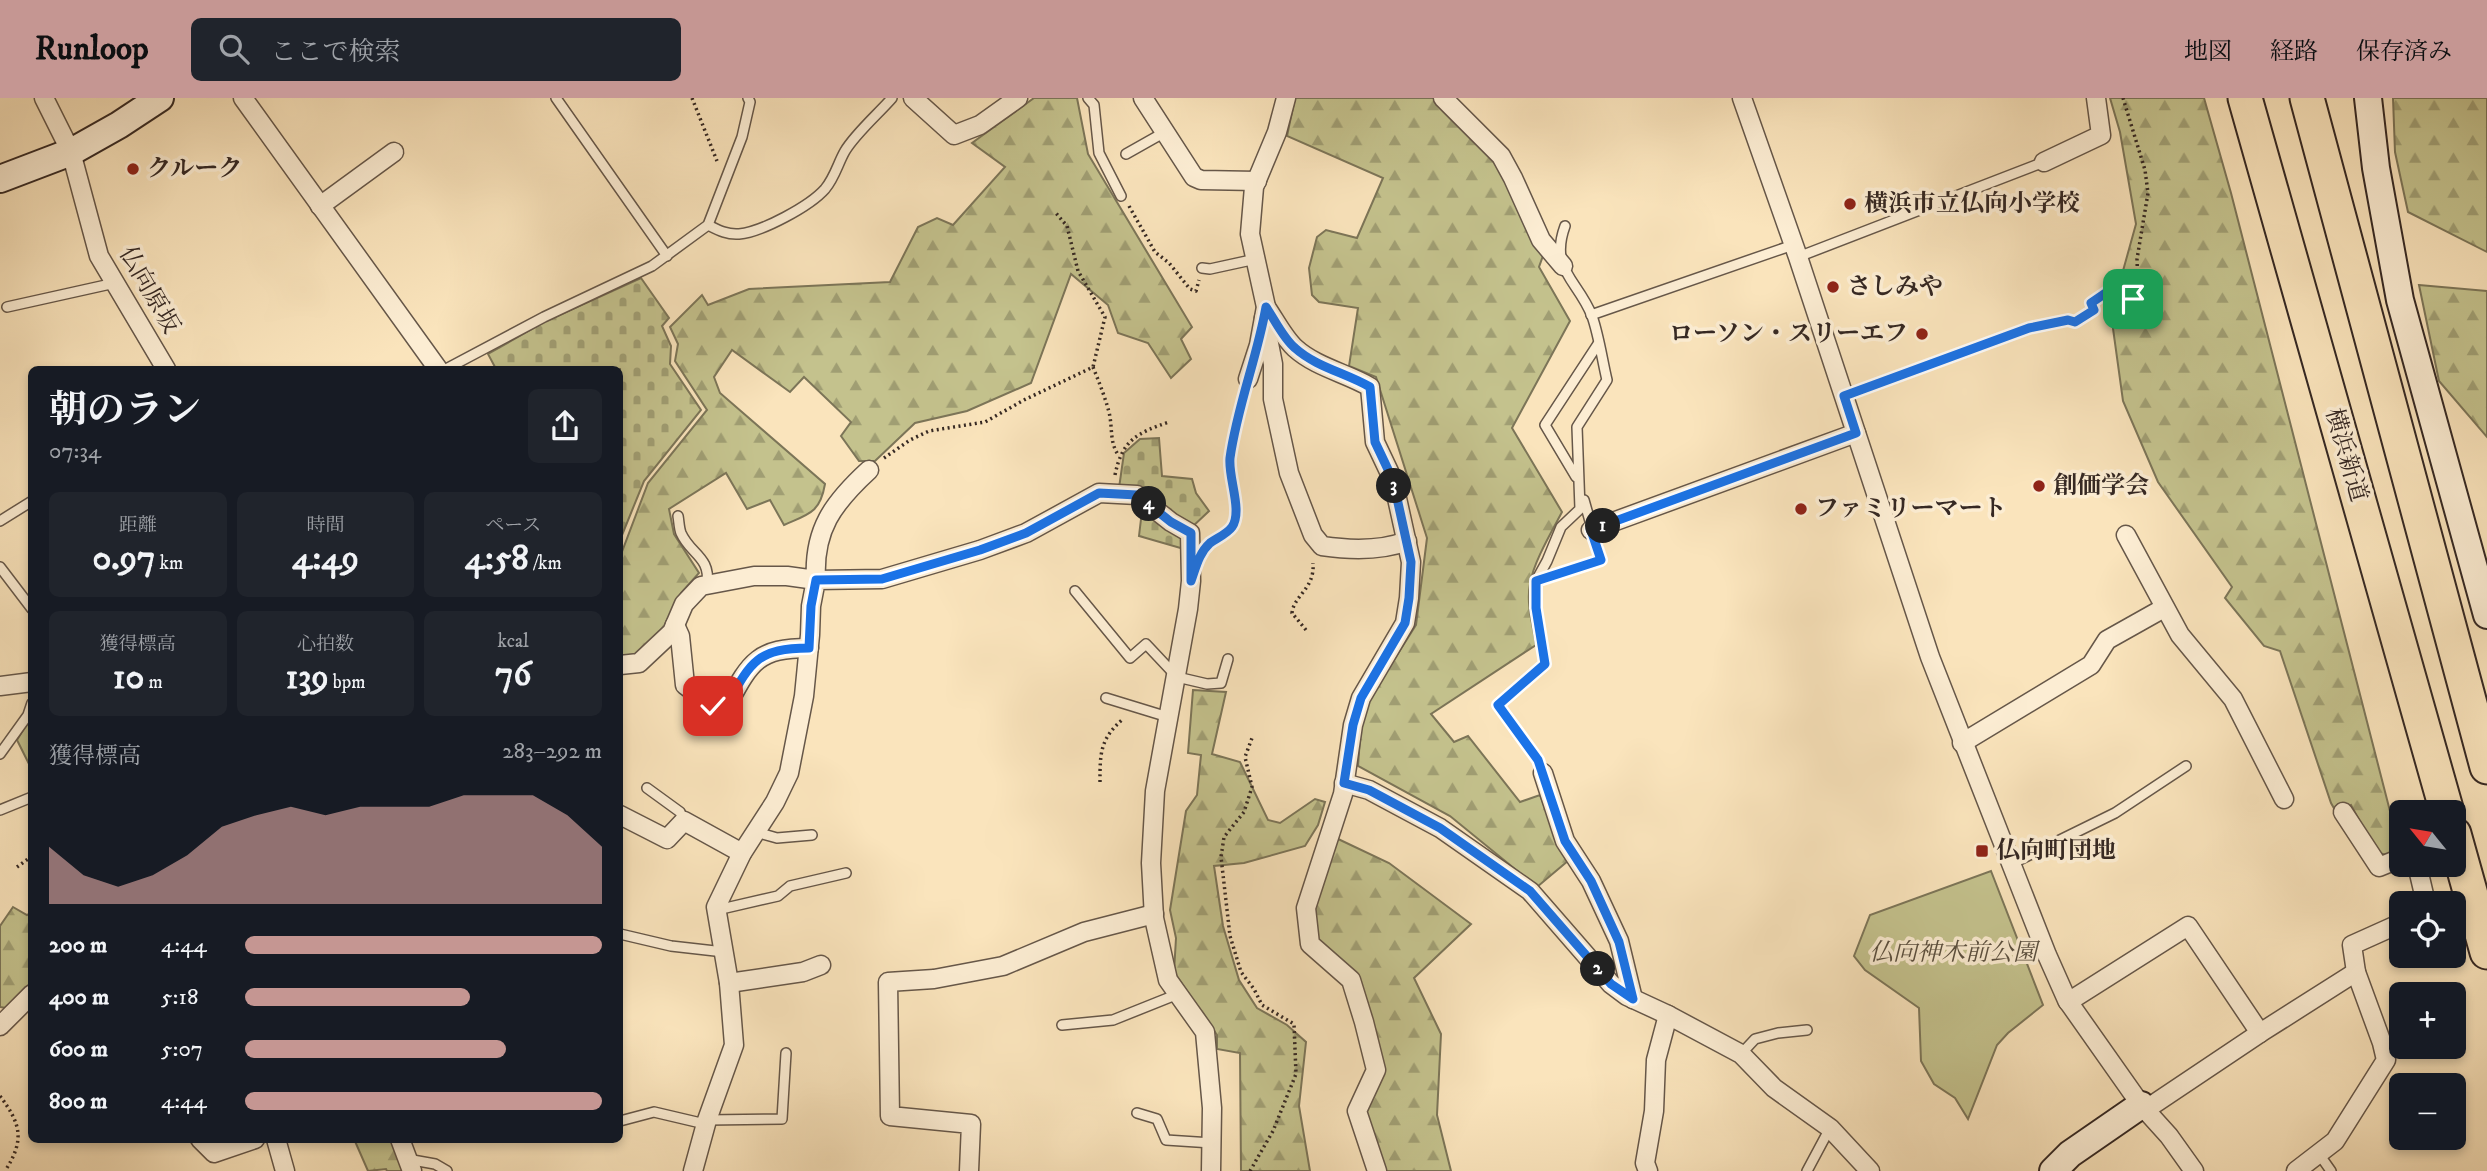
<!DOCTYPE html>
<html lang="ja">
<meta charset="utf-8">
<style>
body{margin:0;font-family:"IM FELL DW Pica","Noto Serif JP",serif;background:#20242c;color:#f1f3f6;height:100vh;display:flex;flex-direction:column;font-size:26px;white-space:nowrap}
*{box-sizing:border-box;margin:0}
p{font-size:23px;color:#9ea1a6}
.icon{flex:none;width:38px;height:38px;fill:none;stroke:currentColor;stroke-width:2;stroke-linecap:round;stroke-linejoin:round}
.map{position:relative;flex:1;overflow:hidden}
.panel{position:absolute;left:28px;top:268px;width:595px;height:777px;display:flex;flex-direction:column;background:#171b24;border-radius:10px;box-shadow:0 4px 10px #0003}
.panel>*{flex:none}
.needle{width:46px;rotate:300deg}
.fabs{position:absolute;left:2389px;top:702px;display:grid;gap:14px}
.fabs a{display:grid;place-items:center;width:77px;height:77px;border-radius:10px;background:#171b24;box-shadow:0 4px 10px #0003;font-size:35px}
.pin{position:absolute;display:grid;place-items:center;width:60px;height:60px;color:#fff;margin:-30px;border-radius:14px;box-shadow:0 4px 10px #0006}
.km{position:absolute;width:35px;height:35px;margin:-18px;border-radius:50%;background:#222;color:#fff;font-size:19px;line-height:35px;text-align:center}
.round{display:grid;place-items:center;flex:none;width:74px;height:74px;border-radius:10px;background:#20242c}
.summary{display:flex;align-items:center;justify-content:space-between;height:119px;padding:0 21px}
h1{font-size:38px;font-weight:700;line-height:52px}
.stats{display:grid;grid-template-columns:repeat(3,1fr);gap:10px;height:119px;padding:7px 21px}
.stats div{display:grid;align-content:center;border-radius:10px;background:#20242c;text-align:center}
.stats b{font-size:35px;font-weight:700}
.stats small{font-size:19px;font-weight:400}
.stats p{font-size:19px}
.chart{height:196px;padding:14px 21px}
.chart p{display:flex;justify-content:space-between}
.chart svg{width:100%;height:126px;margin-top:7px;fill:#c59692;opacity:.7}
ul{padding:0 21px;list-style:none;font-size:23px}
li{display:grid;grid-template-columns:112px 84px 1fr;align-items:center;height:52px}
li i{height:18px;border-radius:9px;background:#c59692}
header{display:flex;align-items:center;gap:42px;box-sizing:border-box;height:98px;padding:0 35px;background:#c59692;color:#111}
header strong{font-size:33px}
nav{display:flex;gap:38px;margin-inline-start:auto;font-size:24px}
.search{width:490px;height:63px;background:#20242c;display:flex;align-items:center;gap:18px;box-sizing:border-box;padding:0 24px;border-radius:10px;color:#9ea1a6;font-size:26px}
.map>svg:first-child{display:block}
.green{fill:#c4c28d;stroke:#7c7558;stroke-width:2}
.forest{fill:url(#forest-firs);stroke:#7c7558;stroke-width:2}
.cemetery{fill:url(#cemetery-stones);stroke:#7c7558;stroke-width:2}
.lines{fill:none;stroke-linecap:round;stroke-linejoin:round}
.lane-casing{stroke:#665749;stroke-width:12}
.street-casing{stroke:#665749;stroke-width:21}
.secondary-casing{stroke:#352823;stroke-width:30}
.highway-casing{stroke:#352823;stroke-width:37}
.path{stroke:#352823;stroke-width:3.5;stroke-dasharray:2 3.5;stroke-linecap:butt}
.lane{stroke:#fcedd3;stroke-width:9}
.street{stroke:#fcedd3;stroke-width:18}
.secondary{stroke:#fcedd3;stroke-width:26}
.highway{stroke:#fae4bc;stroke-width:33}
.route-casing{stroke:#fff;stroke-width:14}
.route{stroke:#1a73e8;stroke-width:9}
.poi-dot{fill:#8f2418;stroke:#fcedd3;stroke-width:2.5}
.labels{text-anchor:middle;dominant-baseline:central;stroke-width:7;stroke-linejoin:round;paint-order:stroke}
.poi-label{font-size:24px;font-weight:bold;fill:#352823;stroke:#fcedd3;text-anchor:start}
.street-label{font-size:24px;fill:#352823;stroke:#fcedd3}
.park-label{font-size:24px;font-style:italic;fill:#594e3e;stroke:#fcedd3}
</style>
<header>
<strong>Runloop</strong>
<div class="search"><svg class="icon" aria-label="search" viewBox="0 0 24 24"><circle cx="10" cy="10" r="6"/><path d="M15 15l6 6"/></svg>ここで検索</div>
<nav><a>地図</a><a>経路</a><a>保存済み</a></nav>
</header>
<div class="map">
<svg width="2487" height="1073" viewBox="0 0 2487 1073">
<defs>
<pattern id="forest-firs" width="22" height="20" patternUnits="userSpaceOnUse" patternTransform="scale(1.75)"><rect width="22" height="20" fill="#c4c28d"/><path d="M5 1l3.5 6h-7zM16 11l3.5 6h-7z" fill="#a09e73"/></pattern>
<pattern id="cemetery-stones" width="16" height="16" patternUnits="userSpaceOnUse" patternTransform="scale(1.75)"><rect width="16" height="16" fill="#c4c28d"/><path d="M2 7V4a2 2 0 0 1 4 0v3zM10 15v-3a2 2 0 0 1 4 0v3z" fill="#a09e73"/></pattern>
</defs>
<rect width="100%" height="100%" fill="#fae4bc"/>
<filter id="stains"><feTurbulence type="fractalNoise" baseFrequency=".00286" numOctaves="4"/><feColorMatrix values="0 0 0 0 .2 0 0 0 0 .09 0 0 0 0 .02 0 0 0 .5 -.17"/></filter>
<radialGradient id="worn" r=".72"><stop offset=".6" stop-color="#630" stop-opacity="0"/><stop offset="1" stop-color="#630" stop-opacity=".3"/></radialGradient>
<g class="green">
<path d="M28,624L31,627V670L17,642Z"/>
<path d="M1991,773L2043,907L2008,935L1997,947L1968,1021L1955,1000L1934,986L1921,963L1919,910L1865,872L1854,858L1870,817Z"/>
</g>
<g class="forest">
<path d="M1034,0H1077L1088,56L1192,229L1181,241L1191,261L1171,280L1148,245L1118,235L1108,207L1071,176L1031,285L967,313L915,325L875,363H859L841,338L851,324L804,279L790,294L732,252L714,279L720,295L825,386C820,415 809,416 784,427L770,402L747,411L726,375L669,411L674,436L699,475L681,495L669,524L637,556L620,558V459L648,385L707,312L675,263L678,246L670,229L702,197L708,207L749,191L890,184L918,129L937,120L953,127L1005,69L972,45Z"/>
<path d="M1295,0H1435L1497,62L1544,155L1539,169L1570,223L1512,330L1562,414C1552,433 1533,465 1530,486C1526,506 1533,527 1536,547L1431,616L1454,644L1468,638L1520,704L1540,697L1560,746L1569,762L1537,789L1450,718L1358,668L1361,627L1368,603L1416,527L1427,440L1376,279L1349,268L1358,210L1319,204L1312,197L1309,170L1317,139L1326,132L1357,140L1383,80L1287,38Z"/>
<path d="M2110,0H2204L2231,95L2400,752L2386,757L2376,754L2351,707L2335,712L2331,705L2280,553L2264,548L2225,500L2232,489L2158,384L2123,303L2111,216L2136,126L2120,34Z"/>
<path d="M2393,0H2487V154L2408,114L2395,54Z"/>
<path d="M2419,187L2487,193V339L2439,283Z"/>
<path d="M1193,592L1226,594L1212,656L1240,664L1268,722L1280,725L1315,701L1325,704L1318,727L1305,748L1244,765L1214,768L1223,828L1239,882L1257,910L1287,927L1306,944L1299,1008L1310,1073H1241L1240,955L1217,951V937L1174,874L1176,840L1170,812L1186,713L1197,697L1201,657L1188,655Z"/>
<path d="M1336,740L1389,765L1471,826L1414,880L1441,936L1437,1017L1451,1073H1383L1362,1014L1383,972L1360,884L1316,843L1313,810Z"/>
<path d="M13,809L27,817L31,815V889L6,910L0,909V828Z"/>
<path d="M354,1041H391L404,1073H387L386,1071L368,1073Z"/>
</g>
<g class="cemetery">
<path d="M641,180L669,220L662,228L671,248L670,266L701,312L644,383L620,442V271H496L488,256L546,223Z"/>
<path d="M1159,340L1162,378L1192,381L1196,395L1209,413L1191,430L1184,451L1139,438L1144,396L1119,390L1124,355L1140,341Z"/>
</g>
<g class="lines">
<defs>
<g id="lane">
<path d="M556,0L667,158"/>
<path d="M1088,0L1094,7L1099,55L1121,98"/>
<path d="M1126,56L1165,34"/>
<path d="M708,127C718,132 727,137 739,136C762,134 810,108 825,91C835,79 838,65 845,53C855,36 879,15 892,0"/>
<path d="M1798,159L2044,64"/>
<path d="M1202,170L1210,171L1256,161"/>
<path d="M7,209L115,185"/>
<path d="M1591,217L1793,147"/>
<path d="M446,271L544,219L652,168L708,127L742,39L750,4L748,0"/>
<path d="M1844,298L2029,230L2068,222"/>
<path d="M1576,379L1545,327L1598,246"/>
<path d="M678,418C679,423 679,430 681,435C690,456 711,459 707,486"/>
<path d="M0,423L32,403"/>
<path d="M0,469L32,511"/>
<path d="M1536,483L1601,462L1584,402"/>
<path d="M1075,493L1130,560L1146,546L1177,579L1207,586L1221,585L1228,561"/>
<path d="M1106,600L1168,619"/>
<path d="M0,656L28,617L32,605"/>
<path d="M1543,675L1538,662L1498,607L1545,566L1536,510V483L1547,463L1561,429L1580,411L1577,329L1607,282C1602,261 1599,238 1592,218C1578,182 1549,172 1565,128"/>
<path d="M647,690L680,714L684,723"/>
<path d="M0,712L32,699"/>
<path d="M756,734L777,740L812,737"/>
<path d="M2011,766L2115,715L2186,668"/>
<path d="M717,812L778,798L790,788L846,775"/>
<path d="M620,836L671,848L724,854"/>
<path d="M1062,927L1113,922L1178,896"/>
<path d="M1741,956L1755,941L1778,935L1807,932"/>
<path d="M1137,1015L1157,1021L1166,1042L1212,1045"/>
<path d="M707,1022L782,1021L786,955"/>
<path d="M620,1023L654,1014L705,1026"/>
<path d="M2319,1056L2331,1073"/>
<path d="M407,1061L435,1066L447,1073"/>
<path d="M1807,1073L1830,1030"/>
</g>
<g id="street">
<path d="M44,0L71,54L99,158L166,271"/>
<path d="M243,0L438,271"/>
<path d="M913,0L954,37L980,27L1018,0"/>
<path d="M1143,0L1194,79L1201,82L1257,83"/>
<path d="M1443,0L1501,58L1513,80L1541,142L1563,168"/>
<path d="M1742,0L1798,159L1930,559L2047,857L2067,902L2141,1007L2169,1038L2194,1073"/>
<path d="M2044,64L2101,37L2096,0"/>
<path d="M320,108L394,54"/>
<path d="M1266,209C1275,222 1284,240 1295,250C1316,269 1346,275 1370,289L1375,344L1393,382L1411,464L1409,500L1405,525L1361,600L1353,627L1343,696L1306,810L1310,846L1351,882L1364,924L1376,972L1357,1013L1377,1073"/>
<path d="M1264,220L1273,266V301L1289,375L1313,437L1322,448C1349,452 1381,453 1407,443"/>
<path d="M1248,281L1259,247L1266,209L1250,136L1254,89L1277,34L1286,0"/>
<path d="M1591,432L1856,335"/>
<path d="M2126,437L2180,537L2233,601L2284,701"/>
<path d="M675,527L680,538L685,587L713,608L726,609C750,565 756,550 809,550"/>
<path d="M620,567L639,565L672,534L684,506L701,488L754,478H787L816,482C813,432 833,405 869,372"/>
<path d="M0,588L32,584"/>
<path d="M1962,645L2091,567L2107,542L2164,510"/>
<path d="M1543,675L1565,743L1591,783L1619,843L1633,901"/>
<path d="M1344,685L1369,692L1440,730L1530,793L1611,886L1627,898L1668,917L1741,956L1774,990L1830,1030L1870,1073"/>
<path d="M2343,714L2379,769L2401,760"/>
<path d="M620,717L667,741L684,723L742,755"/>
<path d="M2412,766L2418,771L2426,805"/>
<path d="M729,885L803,874L821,867"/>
<path d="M2068,904L2188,828L2260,935"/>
<path d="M0,928L32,896"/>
<path d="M2145,1012L2260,935L2356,874"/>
<path d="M200,1041L214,1055L255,1041"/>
<path d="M276,1041L285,1073"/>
<path d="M400,1041L412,1073"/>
<path d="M693,1073L707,1022L734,947L729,885L716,809L742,755L775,704L789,675L804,598L810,537L811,508L816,482L882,481L980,452L1026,435L1099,395L1137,397L1171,424L1190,435L1191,483L1188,511L1155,693L1151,765L1154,820L1168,882L1205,934L1212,1010L1211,1073"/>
<path d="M969,1073L971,1026L890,1018L888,884L934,881L1003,868L1084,834L1154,816"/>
<path d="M1648,1073L1645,1065L1654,1013L1656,962L1668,917"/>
<path d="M2296,1073L2335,1043L2386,962L2382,945L2356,874L2352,847L2401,825"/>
</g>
<g id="secondary">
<path d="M2368,0L2376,70L2400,202L2487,517"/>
<path d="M0,81L71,54L119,27L160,0"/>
<path d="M2053,1073L2070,1056L2141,1007"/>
</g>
<g id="highway">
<path d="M2245,0L2447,714"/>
<path d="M2307,0L2487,669"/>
<path d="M2454,736L2487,854"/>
</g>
</defs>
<use href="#lane" class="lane-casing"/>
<use href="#street" class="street-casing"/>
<use href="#secondary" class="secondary-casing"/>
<use href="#highway" class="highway-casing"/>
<g class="path">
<path d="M692,0L717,63"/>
<path d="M1129,108L1155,154L1169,165L1190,191L1196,193L1199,182"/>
<path d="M2083,219L2094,213L2091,205L2110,192L2124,202L2133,201L2138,191L2137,161L2148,95L2145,72L2123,0"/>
<path d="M1093,269C1099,284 1105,299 1109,314C1113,331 1109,344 1119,358"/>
<path d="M884,360L910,342L929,333L985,324L1024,302L1093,269L1105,219L1078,173L1067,128L1055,114"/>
<path d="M1115,377C1122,342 1137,335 1169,324"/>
<path d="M1209,446L1232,430L1236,416L1230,363L1244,297"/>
<path d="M1306,532L1292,515C1294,497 1315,491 1313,465"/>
<path d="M1100,684C1100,655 1100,641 1123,621"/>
<path d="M17,769L32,758"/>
<path d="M0,998C21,1026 25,1042 5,1073"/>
<path d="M1250,1073L1273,1033L1296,976L1294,926L1262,907L1254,891L1241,874L1230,838L1221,759L1224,739L1244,714L1252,689L1245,659L1252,640"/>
</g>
<use href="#lane" class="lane"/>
<use href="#street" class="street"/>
<use href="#secondary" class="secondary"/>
<use href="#highway" class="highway"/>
</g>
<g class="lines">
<defs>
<path id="route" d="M713,608L726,609C750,565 756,550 809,550L811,508L816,482L882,481L980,452L1026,435L1099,395L1137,397L1171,424L1191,435V483C1196,469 1199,455 1210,445C1217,440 1227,436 1232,429C1243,413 1228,380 1230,360C1237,309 1257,260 1266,209C1275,222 1283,240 1295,250C1316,269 1346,275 1370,289L1375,344L1393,382L1411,464L1409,500L1405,525L1361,600L1353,627L1344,685L1369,692L1440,730L1530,793L1611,886L1633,901L1619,844L1591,783L1565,743L1538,662L1498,607L1545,566L1536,510V483L1601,462L1591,432L1856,335L1844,298L2029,230L2068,222L2075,224L2094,212L2091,205L2110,192L2124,202L2133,201"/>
</defs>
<use href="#route" class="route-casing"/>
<use href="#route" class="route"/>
</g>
<g class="poi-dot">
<circle cx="133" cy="71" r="7"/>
<circle cx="1850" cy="106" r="7"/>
<circle cx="1833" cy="189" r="7"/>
<circle cx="1922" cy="236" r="7"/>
<circle cx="2039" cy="388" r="7"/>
<circle cx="1801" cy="411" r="7"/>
<rect x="1975" y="746" width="14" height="14" rx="3.5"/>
</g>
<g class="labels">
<g class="poi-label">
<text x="147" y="71">クルーク</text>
<text x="1864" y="106">横浜市立仏向小学校</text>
<text x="1847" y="189">さしみや</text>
<text x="1908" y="236" text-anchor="end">ローソン・スリーエフ</text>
<text x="2053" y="388">創価学会</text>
<text x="1815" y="411">ファミリーマート</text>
<text x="1996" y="753">仏向町団地</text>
</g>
<g class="street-label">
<text transform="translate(149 192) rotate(60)">仏向原坂</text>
<text transform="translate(2346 357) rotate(74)">横浜新道</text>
</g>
<g class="park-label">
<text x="1953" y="855">仏向神木前公園</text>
</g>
</g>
<rect width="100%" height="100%" filter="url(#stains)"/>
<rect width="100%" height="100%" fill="url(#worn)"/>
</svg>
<div class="fabs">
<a><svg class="needle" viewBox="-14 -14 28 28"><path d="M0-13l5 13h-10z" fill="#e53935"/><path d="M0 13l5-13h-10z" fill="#9ea1a6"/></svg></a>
<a><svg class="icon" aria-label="locate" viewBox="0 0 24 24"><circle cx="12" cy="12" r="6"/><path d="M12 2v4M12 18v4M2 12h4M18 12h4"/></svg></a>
<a>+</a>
<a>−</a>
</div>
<div class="pin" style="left:2133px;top:201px;background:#1e9e55"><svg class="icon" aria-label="arrive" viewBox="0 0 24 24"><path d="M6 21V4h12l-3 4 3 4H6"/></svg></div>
<div class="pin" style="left:713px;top:608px;background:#d93025"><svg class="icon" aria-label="check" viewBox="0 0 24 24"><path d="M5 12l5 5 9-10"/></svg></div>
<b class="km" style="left:1603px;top:428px">1</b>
<b class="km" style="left:1598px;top:871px">2</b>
<b class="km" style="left:1394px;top:388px">3</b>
<b class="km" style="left:1149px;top:406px">4</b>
<section class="panel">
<div class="summary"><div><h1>朝のラン</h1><p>07:34</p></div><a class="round"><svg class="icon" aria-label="share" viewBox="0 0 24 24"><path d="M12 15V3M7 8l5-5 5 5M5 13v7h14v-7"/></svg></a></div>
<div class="stats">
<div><p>距離</p><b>0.97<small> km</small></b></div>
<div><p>時間</p><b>4:49</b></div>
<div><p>ペース</p><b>4:58<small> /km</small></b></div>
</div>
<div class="stats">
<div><p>獲得標高</p><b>10<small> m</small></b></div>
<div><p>心拍数</p><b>139<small> bpm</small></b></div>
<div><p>kcal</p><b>76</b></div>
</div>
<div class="chart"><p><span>獲得標高</span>283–292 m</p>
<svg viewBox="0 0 160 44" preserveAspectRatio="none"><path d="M0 44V24L10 34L20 38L30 34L40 27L50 17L60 13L70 10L80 13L90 10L100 10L110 10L120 6L130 6L140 6L150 13L160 24V44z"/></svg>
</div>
<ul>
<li><b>200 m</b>4:44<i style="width:100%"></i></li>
<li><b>400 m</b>5:18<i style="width:63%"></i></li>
<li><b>600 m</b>5:07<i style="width:73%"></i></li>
<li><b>800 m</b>4:44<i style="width:100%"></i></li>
</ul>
</section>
</div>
